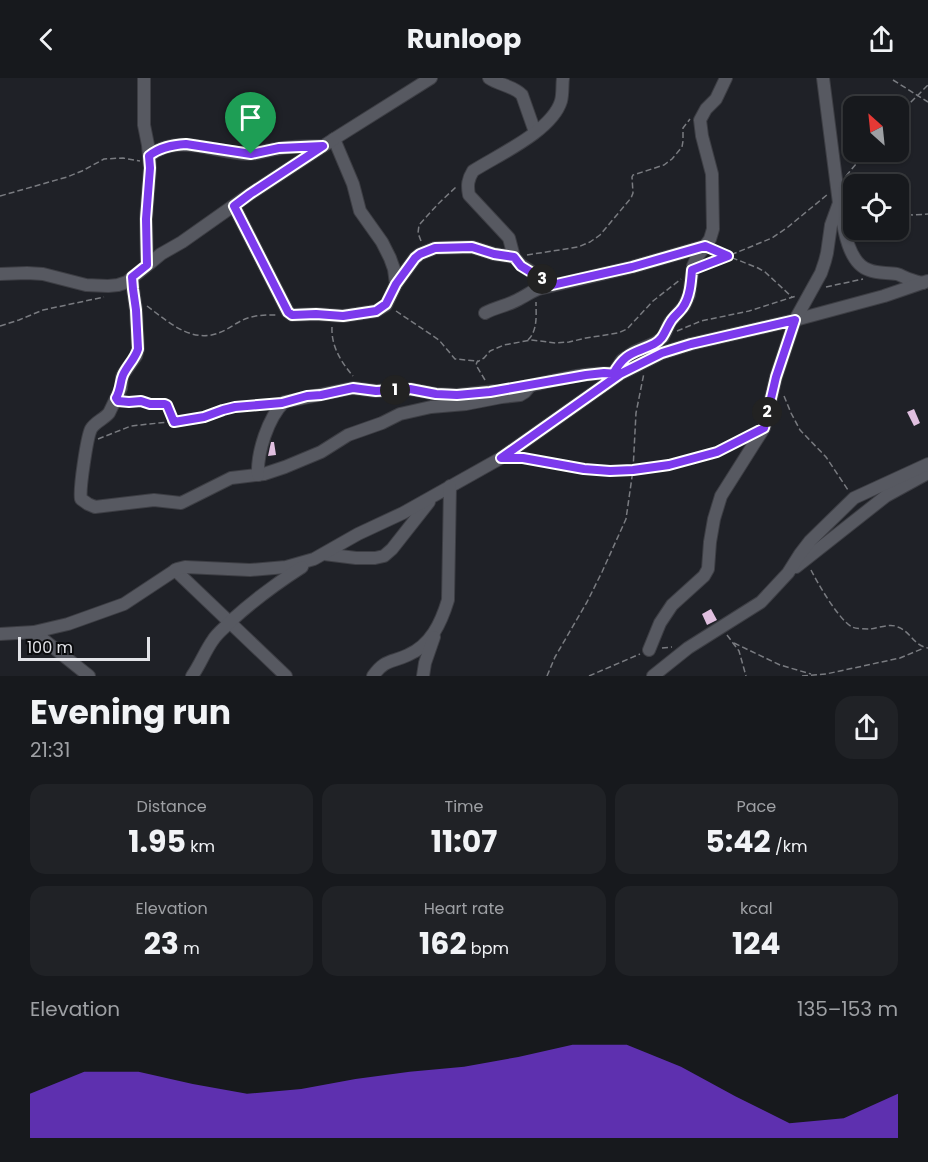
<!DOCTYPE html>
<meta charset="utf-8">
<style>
body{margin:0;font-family:Poppins,sans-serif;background:#202226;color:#f1f3f6;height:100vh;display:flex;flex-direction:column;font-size:22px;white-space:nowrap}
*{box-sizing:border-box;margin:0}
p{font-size:20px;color:#9ea0a4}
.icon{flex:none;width:33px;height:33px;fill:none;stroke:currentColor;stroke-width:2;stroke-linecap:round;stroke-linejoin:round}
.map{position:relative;height:598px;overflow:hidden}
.drawer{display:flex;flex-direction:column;background:#17191d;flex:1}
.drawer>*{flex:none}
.needle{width:39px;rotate:333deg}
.controls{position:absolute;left:843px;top:18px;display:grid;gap:12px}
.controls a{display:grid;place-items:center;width:66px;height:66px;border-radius:12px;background:#17191d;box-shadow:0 2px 4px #0004,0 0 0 2px #36383b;font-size:30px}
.scale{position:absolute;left:18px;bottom:15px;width:132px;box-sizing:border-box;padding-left:6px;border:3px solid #e2e3e8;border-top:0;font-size:16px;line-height:21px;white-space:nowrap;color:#e2e3e8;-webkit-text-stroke:4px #0a0b0d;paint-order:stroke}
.pin{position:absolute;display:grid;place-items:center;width:51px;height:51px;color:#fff;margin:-62px -26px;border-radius:50% 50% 50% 0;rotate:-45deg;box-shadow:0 0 6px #0007}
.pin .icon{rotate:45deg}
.km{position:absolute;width:30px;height:30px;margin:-15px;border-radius:50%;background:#222;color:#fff;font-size:16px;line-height:30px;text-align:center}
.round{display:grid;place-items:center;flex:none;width:63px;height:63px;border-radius:18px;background:#202226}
.summary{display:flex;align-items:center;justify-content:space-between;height:102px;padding:0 30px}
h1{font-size:33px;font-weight:700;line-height:45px}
.stats{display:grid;grid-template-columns:repeat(3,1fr);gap:9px;height:102px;padding:6px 30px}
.stats div{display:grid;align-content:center;border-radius:15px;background:#202226;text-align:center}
.stats b{font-size:30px;font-weight:700}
.stats small{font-size:16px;font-weight:400}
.stats p{font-size:16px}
.chart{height:168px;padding:12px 30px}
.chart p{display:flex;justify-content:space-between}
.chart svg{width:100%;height:108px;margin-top:6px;fill:#7c3aed;opacity:.7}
header{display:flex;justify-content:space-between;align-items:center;height:78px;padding:0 30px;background:#17191d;font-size:27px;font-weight:700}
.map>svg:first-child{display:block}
.building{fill:#e0bfdf}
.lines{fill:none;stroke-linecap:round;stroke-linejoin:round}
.minor-casing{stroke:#3d3e44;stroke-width:14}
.path{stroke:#797b80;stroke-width:1.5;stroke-dasharray:6 3;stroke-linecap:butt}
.minor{stroke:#575961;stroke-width:12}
.route-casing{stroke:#fff;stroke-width:12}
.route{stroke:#7c3aed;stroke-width:8}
</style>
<header><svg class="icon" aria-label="back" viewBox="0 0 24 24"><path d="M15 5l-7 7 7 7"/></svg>Runloop<svg class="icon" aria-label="share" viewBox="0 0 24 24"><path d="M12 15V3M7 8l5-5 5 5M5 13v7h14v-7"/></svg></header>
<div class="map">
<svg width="928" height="598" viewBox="0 0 928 598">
<rect width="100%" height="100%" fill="#1f2127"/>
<g class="building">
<path d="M914,331L920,345L914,348L907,334Z"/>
<path d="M271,364H274L276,377L268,378Z"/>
<path d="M711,531L717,542L707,547L702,536Z"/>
</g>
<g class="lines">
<defs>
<g id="minor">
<path d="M144,0V47L148,67L150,90L146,141L147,187"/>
<path d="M489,0C499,7 514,8 522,17L535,54"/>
<path d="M149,78C179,54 216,76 249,76C258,76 267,72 276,71C292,68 308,68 323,68"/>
<path d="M840,127C843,146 847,185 869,192C878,196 887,194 897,196C901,197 905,200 909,201C914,203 918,204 923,205"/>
<path d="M234,128L288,234L292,237L316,236L343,238L376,233L386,227L396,206L394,191L390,180L382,164L360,133L353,106L334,61"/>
<path d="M0,196L27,195L43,196L86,207L108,208L118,207L127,204L161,176L182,164L250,116L334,61L431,0"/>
<path d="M132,199L133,211L136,232L138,271L136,278L124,295L122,299L121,310L109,335C104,341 95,344 91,351C87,359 79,412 81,421L88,426L95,429L154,422L181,425L231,400L264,396L285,389L321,374L348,357L382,345L400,336L431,329L466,326L502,319L520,317L525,314L530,308"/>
<path d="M396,206L415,180L420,176L435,170L472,169L494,176L514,179"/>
<path d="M552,207L521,187L514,179L509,160L469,117C467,107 468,101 473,93C498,77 552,53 561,23C563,16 562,7 563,0"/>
<path d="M485,235C496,229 510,227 521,220C527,217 532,213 538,211L632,189L705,168"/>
<path d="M613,296L622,282L634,274L655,265L663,259L670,244L684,228L689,217L693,188L697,179L710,161L713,151L712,96L702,58L700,42L706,31L716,21L726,0"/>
<path d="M523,309C555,303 588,292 620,296"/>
<path d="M258,397C257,374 268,340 284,324L353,310L376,313L410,311L436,316L457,317L494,313"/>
<path d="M324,476L356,480H375L384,478L392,471L429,424"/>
<path d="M796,489L886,418L928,395"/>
<path d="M175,492L286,598"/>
<path d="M34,554L89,598"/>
<path d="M0,556L34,554L68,546L124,526L177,491L185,489L250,492L286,489L314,481L358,456L403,435L501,380L620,296L662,275L691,266L795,242L884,218L928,203"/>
<path d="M649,572L660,545L672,527L704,498L708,491L710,464L714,441L721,418L764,350L776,299L795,242L821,195L825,183L827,175L831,147L839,125L823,0"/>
<path d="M192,598C200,587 205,573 213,562C218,554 226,549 232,542C254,522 277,505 302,489"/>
<path d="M373,598C385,581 391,585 408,577C431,567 441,545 448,522L450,408"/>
<path d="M423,598L425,585L434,559"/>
<path d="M653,598L688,570L761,524L788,495L800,476L810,463L854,420L928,386"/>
</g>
</defs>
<use href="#minor" class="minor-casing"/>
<g class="path">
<path d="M893,2L928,24"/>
<path d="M898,37L928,7"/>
<path d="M846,98L866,74"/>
<path d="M0,118L67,99L82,93L104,81L123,80L140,83"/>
<path d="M898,136L914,137L928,136"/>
<path d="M421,163L418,155L419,147L438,126L456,109"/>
<path d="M715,173L758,190L765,194L792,219"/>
<path d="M527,177L578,169L590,164L600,157L631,120L633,115L632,99L633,97L664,87L672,81L682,69L683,63V50L690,41"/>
<path d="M706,187L772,160L788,149L828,116"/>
<path d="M826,209L863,201"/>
<path d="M147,228C172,247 196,269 227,251C231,249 235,246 239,244C250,237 264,237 276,237"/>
<path d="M396,233L439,262L455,281L478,283"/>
<path d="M0,248L19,242L43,232L104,219"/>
<path d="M332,249C331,268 341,284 353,298"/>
<path d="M677,253L701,243L749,233L796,218"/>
<path d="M528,262C538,252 536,237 536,224"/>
<path d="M485,302L476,287L477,284L484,280L490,273L504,267L531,262L556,265L569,264L586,260L618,255L627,251L653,223L681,201"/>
<path d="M784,318L791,335L800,352L826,379L848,412"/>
<path d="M127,324L141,323L150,326H165L167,327L173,343"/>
<path d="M98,361L131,348L196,341L235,329L268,326"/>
<path d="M520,380C542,382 563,389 585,391C636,397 697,385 743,361"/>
<path d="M811,492C818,506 839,542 852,549C857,551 865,551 870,551C879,550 890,545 898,549C911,554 913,567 928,570"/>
<path d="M727,557L739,573L746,598"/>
<path d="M734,565L780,587L811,596"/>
<path d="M662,570L672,569"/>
<path d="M547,598L555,579L587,524L602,494L626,441L633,392L636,335L644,295"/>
<path d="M589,598L640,576"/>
<path d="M802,598L826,596L900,580L924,570"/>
</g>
<use href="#minor" class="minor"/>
</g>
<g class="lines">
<defs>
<path id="route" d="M251,76L186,66C173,67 159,69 149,78L150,90L146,141L147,187L132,199L133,211L136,232L138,271C135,281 127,288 123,297C120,304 121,311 116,320L118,323L129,324L141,323L150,326H165L167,327L174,344L204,339L223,332L235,329L282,325L307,318L321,317L353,310L376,313L410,311L436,316L457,317L490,314L586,297L604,295L620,296L501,380H523L584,391L610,393L633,392L669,387L717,374L764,350L776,299L795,242L691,266L662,275L620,296H613C626,273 634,276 654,266C664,261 665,252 671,243C674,238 680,234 683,229C690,219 691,205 692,192L728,178L705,168L632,189L552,207L521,188L514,179L494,176L472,169L435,170L420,176L415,180L396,206L386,226L376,233L343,238L316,236L292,237L288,234L234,128L250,116L323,68L279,70L251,76"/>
</defs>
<use href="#route" class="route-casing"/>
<use href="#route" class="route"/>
</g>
</svg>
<div class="controls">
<a><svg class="needle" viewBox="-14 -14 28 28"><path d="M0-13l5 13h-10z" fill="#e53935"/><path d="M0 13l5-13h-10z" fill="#9ea0a4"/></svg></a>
<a><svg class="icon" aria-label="locate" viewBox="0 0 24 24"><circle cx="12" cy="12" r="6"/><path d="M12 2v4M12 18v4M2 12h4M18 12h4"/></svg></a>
</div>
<div class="scale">100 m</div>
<div class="pin" style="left:251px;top:76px;background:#1e9e55"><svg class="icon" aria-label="arrive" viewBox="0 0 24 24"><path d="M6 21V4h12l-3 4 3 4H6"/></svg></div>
<b class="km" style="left:395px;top:312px">1</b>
<b class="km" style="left:767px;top:334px">2</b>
<b class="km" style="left:542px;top:201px">3</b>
</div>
<section class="drawer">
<div class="summary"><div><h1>Evening run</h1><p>21:31</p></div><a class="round"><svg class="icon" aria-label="share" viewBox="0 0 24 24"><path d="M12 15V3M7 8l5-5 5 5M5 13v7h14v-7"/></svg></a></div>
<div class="stats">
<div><p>Distance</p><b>1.95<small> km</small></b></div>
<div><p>Time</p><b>11:07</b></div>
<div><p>Pace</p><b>5:42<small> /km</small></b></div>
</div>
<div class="stats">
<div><p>Elevation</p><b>23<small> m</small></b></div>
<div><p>Heart rate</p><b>162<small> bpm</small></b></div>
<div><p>kcal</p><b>124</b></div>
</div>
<div class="chart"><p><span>Elevation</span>135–153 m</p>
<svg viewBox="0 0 160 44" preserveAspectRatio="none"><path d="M0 44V26L10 17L20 17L30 22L40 26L50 24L60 20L70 17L80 15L90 11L100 6L110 6L120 15L130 27L140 38L150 36L160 26V44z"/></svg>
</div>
</section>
